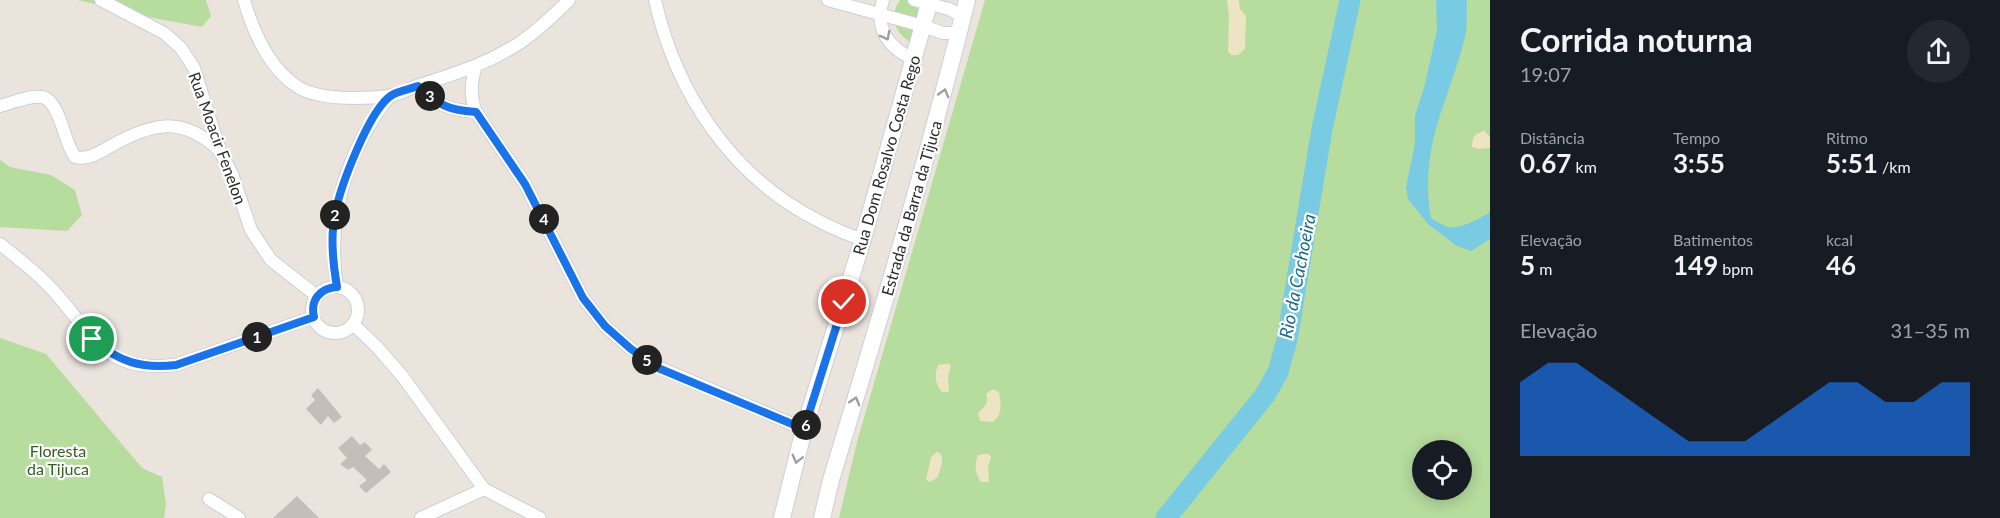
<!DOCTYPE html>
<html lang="pt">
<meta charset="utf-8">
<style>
body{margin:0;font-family:Lato,sans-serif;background:#242831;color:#f1f3f6;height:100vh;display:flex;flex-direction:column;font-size:22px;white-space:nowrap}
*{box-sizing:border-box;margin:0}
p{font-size:20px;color:#9ea1a6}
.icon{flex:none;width:33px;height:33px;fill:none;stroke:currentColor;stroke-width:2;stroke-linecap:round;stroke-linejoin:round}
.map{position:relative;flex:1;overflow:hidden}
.drawer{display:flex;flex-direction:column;background:#171b24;width:510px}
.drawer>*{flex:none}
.tools{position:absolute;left:1412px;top:440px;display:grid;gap:12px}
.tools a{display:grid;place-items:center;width:60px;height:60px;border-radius:50%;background:#171b24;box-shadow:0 3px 15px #0003;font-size:30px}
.pin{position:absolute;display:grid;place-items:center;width:51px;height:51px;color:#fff;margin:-26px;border:3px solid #fff;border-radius:50%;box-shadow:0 2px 6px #0007}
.km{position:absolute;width:30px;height:30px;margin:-15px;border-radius:50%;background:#222;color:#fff;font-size:16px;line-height:30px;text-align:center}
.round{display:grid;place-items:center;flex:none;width:63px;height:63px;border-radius:32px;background:#242831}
.overview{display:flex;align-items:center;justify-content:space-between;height:102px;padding:0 30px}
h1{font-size:33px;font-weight:700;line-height:45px}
.figures{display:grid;grid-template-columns:repeat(3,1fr);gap:9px;height:102px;padding:6px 30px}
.figures div{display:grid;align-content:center}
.figures b{font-size:26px;font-weight:700}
.figures small{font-size:16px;font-weight:400}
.figures p{font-size:16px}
.chart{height:168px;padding:12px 30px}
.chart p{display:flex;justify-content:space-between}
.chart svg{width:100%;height:108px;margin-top:6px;fill:#1a73e8;opacity:.7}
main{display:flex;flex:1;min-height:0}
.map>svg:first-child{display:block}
.green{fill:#b6dc9e;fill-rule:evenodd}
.sand{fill:#ede4c3}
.water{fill:#79cbe3}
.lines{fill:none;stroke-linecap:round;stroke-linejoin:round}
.river{stroke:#79cbe3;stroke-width:21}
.building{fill:#c3bfb8}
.minor-casing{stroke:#cbcfda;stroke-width:14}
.secondary-casing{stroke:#cbcfda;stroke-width:18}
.minor{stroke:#fff;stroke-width:12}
.secondary{stroke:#fff;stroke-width:16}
.oneway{stroke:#9f9f9f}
.route-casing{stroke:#fff;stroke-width:12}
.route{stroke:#1a73e8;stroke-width:8}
.labels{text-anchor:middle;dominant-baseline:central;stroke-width:4.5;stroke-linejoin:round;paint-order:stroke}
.street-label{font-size:16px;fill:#2a2a2a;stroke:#fff}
.park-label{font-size:16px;fill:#306021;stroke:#fff}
.water-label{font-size:18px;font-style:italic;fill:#1a6b8d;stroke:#fff}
</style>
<main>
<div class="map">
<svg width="1490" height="518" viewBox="0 0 1490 518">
<rect width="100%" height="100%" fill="#eae4dd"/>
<g class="green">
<path d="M78,0H206L211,16L202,27L158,19Z"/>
<path d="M900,0H922L910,42C894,32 889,16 900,0Z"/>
<path d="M985,0H1490V518H839L857,442ZM1422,450H1461V489H1422Z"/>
<path d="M0,160L10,167L51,175L75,190L82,215L67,231L0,227Z"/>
<path d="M0,338L46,354L142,468L162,477L166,504L164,518H0Z"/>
</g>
<g class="sand">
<path d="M1227,0H1239L1240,9L1246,16L1245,49L1238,55H1231L1228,51L1229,16Z"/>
<path d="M1484,131L1490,137V148L1478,149L1472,147C1472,137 1474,134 1484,131Z"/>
<path d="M944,364H949L951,366L948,377L949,392H942C935,383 934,376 938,365Z"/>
<path d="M993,389L999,392C1001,402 1003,415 993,422L980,421L978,413C985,407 989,403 986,394Z"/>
<path d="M937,452L940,453C945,461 940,468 938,477L930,482L926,480L931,457Z"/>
<path d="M984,454H989L991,457L988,467L989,482H981C975,474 974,465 978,455Z"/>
</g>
<path class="water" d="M1436,0H1467C1466,12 1468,25 1465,37C1448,104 1419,145 1431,218C1436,221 1443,226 1449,227C1462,229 1479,219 1490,212V239L1471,251L1457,246L1428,224L1408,199L1406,188L1415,143V116L1424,88L1437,30Z"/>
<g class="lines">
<path class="river" d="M1166,518L1265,395L1278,372L1287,340L1322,129L1350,0"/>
</g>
<g class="building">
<path d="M318,388L342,417L334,423L328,416L321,425L306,409L315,400L311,395Z"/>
<path d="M352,436L360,445L365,442L372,450L365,456L379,469L384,464L391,472L366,493L359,486L367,480L353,467L348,470L340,464L347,458L338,448Z"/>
<path d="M297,496L319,518H273Z"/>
</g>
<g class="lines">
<defs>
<g id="minor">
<path d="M101,0L164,33L181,48L194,68L220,151L232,174L251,230L271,260L317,296"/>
<path d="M244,0C253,31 268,66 295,85C316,101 364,99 389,96C400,94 410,88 420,85C457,73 487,64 521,42C538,30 554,15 569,0"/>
<path d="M655,0C676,93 731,176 817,220C832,228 846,235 863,239"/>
<path d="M828,0L923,26L943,33H959"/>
<path d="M883,0C874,28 889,49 914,59"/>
<path d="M914,0L949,9L963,17"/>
<path d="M475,68C471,84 470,96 476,112L525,184L583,298L605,326L631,349L658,367L804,429"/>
<path d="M418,86C440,105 446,110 476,112"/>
<path d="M0,106C12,103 29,95 42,97C60,100 64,143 75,157C88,160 98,153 109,147C151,123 181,115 219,150"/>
<path d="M0,244C20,260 41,276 58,296C97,341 107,373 176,365L313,317"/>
<path d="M337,287C326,215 346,152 390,95"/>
<circle cx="335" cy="310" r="23"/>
<path d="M353,324L377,347L403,377L484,489L540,518"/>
<path d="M209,499L239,518"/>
<path d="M421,518L484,489"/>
</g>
<g id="secondary">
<path d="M782,518L804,429L863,239L930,0"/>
<path d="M822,518L831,480C879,321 927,162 967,0"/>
</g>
</defs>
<use href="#minor" class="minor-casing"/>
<use href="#secondary" class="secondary-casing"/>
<use href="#minor" class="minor"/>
<use href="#secondary" class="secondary"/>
</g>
<defs><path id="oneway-chevron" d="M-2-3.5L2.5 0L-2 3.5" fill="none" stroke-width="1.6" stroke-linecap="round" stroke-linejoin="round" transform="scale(1.5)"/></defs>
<g class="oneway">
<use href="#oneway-chevron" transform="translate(886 36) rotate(62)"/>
<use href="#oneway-chevron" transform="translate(944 93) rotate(-75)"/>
<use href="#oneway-chevron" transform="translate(855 401) rotate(-73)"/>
<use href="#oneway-chevron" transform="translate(797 459) rotate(104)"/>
</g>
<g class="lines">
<defs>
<path id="route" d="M92,339C119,362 141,369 176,365L314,317C310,300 320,288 337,287C333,264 330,238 335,214C340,188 369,109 392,95C399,91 410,89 418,86C440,105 446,110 476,112L525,184L583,298L605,326L631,349L658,368L804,429L844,302"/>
</defs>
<use href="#route" class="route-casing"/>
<use href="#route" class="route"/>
</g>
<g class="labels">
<g class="street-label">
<text transform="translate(218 138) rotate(70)">Rua Moacir Fenelon</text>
<text transform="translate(886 155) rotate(-74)">Rua Dom Rosalvo Costa Rego</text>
<text transform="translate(911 208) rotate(-74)">Estrada da Barra da Tijuca</text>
</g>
<g class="park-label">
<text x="58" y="450">Floresta<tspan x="58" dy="18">da Tijuca</tspan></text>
</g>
<g class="water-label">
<text transform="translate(1297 276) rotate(-79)">Rio da Cachoeira</text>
</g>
</g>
</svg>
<div class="tools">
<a><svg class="icon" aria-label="locate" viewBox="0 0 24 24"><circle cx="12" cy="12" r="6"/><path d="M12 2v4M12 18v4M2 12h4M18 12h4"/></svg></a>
</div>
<div class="pin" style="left:92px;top:339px;background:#1e9e55"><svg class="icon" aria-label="arrive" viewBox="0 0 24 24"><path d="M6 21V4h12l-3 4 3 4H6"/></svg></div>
<div class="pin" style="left:844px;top:302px;background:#d93025"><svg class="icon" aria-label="check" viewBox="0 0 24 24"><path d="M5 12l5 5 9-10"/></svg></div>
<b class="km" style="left:257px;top:337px">1</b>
<b class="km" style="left:335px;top:215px">2</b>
<b class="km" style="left:430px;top:96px">3</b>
<b class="km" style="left:544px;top:219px">4</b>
<b class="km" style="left:647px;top:360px">5</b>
<b class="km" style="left:806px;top:425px">6</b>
</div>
<section class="drawer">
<div class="overview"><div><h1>Corrida noturna</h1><p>19:07</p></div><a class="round"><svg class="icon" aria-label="share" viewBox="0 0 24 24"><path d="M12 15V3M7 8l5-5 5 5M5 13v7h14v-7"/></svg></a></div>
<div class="figures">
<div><p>Distância</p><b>0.67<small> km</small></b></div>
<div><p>Tempo</p><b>3:55</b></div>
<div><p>Ritmo</p><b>5:51<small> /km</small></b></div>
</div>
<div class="figures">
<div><p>Elevação</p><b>5<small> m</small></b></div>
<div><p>Batimentos</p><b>149<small> bpm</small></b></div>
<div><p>kcal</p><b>46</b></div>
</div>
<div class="chart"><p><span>Elevação</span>31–35 m</p>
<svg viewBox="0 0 160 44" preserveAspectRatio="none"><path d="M0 44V14L10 6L20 6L30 14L40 22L50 30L60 38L70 38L80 38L90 30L100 22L110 14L120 14L130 22L140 22L150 14L160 14V44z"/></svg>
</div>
</section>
</main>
